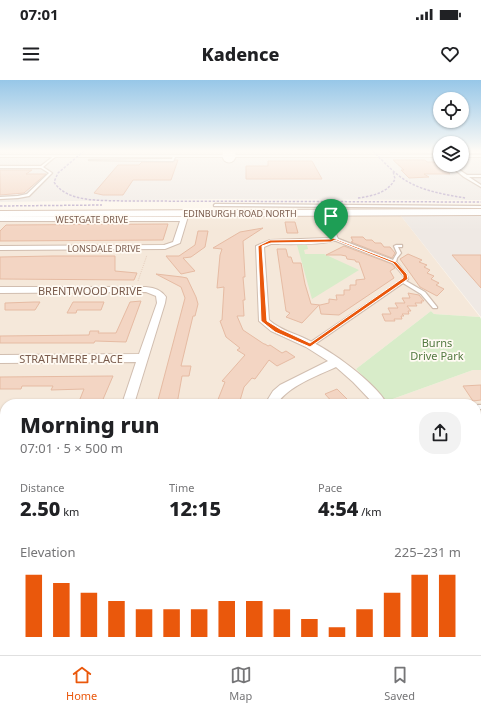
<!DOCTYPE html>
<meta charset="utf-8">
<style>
body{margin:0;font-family:"Noto Sans",sans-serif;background:#f2f2f2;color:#202124;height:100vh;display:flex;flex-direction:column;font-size:15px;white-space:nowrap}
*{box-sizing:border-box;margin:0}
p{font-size:13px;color:#757577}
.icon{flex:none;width:22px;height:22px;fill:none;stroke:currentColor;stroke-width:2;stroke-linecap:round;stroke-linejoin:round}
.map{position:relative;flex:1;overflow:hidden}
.drawer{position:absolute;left:0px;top:319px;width:481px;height:256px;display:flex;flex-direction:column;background:#fff;border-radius:16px 16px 0 0;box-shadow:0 1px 3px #0004}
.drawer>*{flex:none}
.fabs{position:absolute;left:433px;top:12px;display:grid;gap:8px}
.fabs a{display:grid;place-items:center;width:36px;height:36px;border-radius:50%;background:#fff;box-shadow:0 1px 3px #0004;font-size:20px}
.pin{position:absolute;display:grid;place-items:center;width:34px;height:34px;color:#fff;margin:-41px -17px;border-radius:50% 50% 50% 0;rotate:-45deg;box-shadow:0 0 4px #0007}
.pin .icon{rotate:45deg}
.round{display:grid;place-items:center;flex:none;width:42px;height:42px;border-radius:16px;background:#f2f2f2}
.overview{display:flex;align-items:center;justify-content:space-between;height:68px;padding:0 20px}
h1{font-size:22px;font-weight:800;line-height:30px}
.metrics{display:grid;grid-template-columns:repeat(3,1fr);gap:6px;height:68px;padding:4px 20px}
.metrics div{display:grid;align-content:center}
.metrics b{font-size:20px;font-weight:800}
.metrics small{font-size:11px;font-weight:400}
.metrics p{font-size:11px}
.chart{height:112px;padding:8px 20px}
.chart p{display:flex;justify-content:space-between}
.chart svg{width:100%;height:72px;margin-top:4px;stroke:#ea580c;stroke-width:6}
.status{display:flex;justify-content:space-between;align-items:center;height:28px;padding:0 20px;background:#fff;direction:ltr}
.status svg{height:11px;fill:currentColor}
header{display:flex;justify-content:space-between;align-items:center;height:52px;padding:0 20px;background:#fff;font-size:18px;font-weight:800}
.tab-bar{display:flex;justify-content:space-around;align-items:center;height:56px;border-top:1px solid #e0e0e0;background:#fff;font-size:11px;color:#757577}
.tab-bar a{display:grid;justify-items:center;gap:2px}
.tab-bar .selected{color:#ea580c}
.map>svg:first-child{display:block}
.residential{fill:#f5e8da}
.industrial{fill:#efe9e4}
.green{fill:#d8ecc9}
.building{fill:#f3d5c3;stroke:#e6bba3}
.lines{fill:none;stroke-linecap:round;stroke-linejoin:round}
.service-casing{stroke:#d1beb0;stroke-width:2.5}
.minor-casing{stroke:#d1beb0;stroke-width:2}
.tertiary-casing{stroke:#d1beb0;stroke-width:15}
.secondary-casing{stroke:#d6c0b0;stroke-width:2}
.path-far1{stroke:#d9b8a5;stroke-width:1;stroke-dasharray:0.5 1.5;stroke-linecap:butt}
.path{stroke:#d9b8a5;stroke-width:2.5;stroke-dasharray:1.5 5;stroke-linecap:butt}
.service{fill:#fff;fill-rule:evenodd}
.minor{fill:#fff;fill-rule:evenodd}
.tertiary{stroke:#fff;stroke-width:13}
.secondary{fill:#fff;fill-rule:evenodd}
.rail{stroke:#b9a8c9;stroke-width:1.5;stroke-dasharray:2.5 1.5;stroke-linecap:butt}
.route{fill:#ea580c;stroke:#fff;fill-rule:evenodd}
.labels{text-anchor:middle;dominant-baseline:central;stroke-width:3.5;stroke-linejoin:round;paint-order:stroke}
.far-street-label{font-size:9px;fill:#7a5c4d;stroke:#fffaf3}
.street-label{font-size:11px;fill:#7a5c4d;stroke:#fffaf3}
.park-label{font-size:11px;fill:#537a41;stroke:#fffaf3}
</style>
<div class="status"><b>07:01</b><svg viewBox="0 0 49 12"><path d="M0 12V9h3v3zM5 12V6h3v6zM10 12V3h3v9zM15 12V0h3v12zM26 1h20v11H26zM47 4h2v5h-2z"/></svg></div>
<header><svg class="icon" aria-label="menu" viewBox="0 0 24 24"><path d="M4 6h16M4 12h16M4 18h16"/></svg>Kadence<svg class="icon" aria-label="heart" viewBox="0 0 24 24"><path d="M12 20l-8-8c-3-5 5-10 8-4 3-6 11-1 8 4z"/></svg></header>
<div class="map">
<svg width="481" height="575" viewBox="0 0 481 575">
<rect width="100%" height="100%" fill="#fdf6ec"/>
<path class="residential" d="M401,136L480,237L434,234L431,231L356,289L387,321L473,290H481V500H476V324H5V570H165L164,575H0V138Z"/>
<g class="industrial">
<path d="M0,71H440V85H462V71H481V120L220,119L0,122Z"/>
<path d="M401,136H481V237Z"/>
</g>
<g class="green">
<path d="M297,165H307L308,169L304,170L305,174H324L359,190L312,219Z"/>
<path d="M431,231L434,234L480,237L481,239V290H473L387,321L356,289Z"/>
<path d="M476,544H481V575H195V570H476Z"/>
</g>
<g class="building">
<path d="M175,80H178L171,100H133L123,115H103L94,113L118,85H139L142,82H173Z"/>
<path d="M393,80H425L427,82H434L450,94H424L429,97L409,98L401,90H404Z"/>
<path d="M268,81H312L322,99H246V86H268Z"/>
<path d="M0,90H32L26,94H46L24,113L0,115Z"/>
<path d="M285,142H295L298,153H287Z"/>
<path d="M168,144L163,160L0,161V151L6,145Z"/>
<path d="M263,148L243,161L245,197H243L245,220H243L244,236H237L243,250L264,264H265L268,266L270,265L282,273L286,271L295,277L277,286L269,280L255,299L252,298L244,307L239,324L217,322L225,302L222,301L245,275L237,270L240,268L226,257L220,241L222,240L224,207L217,208L220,175L222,169L213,168L240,152Z"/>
<path d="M198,151H208L205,167L191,177L183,178L195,191L181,194L166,176H179L195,165Z"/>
<path d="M351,157H363L366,160H372L375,163H381L384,167H390L395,173L392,178L351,162L353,161Z"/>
<path d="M344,166L392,184L395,188L390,191L394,198L339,235L321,234L319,225L302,243L286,237L290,233L286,231L277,169H286L288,177H291L293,183H301L305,204L311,224L320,225L329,223V219L337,220L336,215H344V210H350V205H356V200L365,199L359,182H356L355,180L347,179L346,176L341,175H326Z"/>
<path d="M408,174L422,180L419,182L427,185L424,187L430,190L427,193L434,196L431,199L439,203L436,205L444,209L437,216L420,207L400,179Z"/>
<path d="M452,175H481V208Z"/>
<path d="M52,176H115V191L137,193L134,200L0,199V177Z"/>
<path d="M156,194L182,197L187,198L196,217L198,224L195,236H193L181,286H191L189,296H182L177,324H157L185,218L181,207Z"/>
<path d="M408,213L419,215L424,221H421L422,223H415L417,226H407L411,231H408L409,234H402L404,236H401L402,239H394L395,241H385L382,234H391L388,228H398L395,223H405L402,218H410Z"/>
<path d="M141,221L126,262L95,261L94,263H0V256L89,255L90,251H99L98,253H116L130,222Z"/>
<path d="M34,222H40L35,230H5V223Z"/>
<path d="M73,222H104L101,230H77L76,233H67Z"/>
<path d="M113,296L101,324H78L84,309L51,310L53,306H22L21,309H0V297Z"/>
<path d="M481,305V320L473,321L463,306Z"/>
<path d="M337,309L349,321L342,324H334L325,314Z"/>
</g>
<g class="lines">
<defs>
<g id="service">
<path d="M390,71H440V73L391,72Z"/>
<rect x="462" y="71" width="19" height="2"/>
<path d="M55,75L56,76L43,87L52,93L29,116L18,118L0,119V117L18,116L27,114L49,93L41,88H0V86H41Z"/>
<path d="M174,75L175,76L174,80L173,81L89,80L172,79L173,76Z"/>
<path d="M449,85H452L467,95H481V97H469L481,105V107L464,97Z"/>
<path d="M215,124L481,126V128L214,126V125Z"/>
<path d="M334,158H336L393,180L397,173L394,166L396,165H402V167H398L401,173L397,178L396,182L406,194L408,199L406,201L425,212L437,227V228H433L421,214L403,203L312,266H308L307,265L308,264L404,199L403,195L393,183L334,160Z"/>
<path d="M478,325H481V329H478L477,327Z"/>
<rect x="476" y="431" width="5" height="8"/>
<path d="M182,570H192L191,575H181Z"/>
</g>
<g id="minor">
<rect x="0" y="75" width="440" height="2"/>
<rect x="462" y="75" width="19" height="2"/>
<path d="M184,132L189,133L180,163L165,169L0,170V166L164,165L173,162L180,141H0V137H181Z"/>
<path d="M323,132L328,133L338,159C329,166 285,164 271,164L264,167L269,240C280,250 294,253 308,260C330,270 375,302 387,324H374L353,302L336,287C317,296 288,306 277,324H265L273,311L280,305L328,281L306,267L271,251L259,241L256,166L270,160L331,158L322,133Z"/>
<path d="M0,207H146C155,208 161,210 166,217L165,223L134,324H122L136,282L0,283V275L139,274L157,223L156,216L146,212L0,213Z"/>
<rect x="0" y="386" width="5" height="12"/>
<rect x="476" y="514" width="5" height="18"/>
<rect x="0" y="547" width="5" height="20"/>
</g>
<path id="tertiary" d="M229,76V71"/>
<path id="secondary" d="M481,129V135L0,137V131Z"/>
</defs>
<use href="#service" class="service-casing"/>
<use href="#minor" class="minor-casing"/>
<use href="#tertiary" class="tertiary-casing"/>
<use href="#secondary" class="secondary-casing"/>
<path class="path-far1" d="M138,201L147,175"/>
<path class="path" d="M201,575L203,570"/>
<use href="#service" class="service"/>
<use href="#minor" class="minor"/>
<use href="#tertiary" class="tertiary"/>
<use href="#secondary" class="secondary"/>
<g class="rail">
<path d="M84,71L58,93L54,102C67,123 102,120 124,121L481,122"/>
<path d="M373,71C381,79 389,88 398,95C416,110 442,114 465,118"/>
<path d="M358,118C372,116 388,113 395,99L393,91"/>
<path d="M0,126L102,125"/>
</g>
</g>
<linearGradient id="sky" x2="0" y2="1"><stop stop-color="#97c7e8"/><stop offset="0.47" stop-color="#fefbf6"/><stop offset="1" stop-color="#fefbf6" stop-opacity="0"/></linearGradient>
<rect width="481" height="151" fill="url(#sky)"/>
<path class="route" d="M333,158L396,182L407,194L408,199L310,267L275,252L261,241L258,166L270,160L331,159ZM335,160L393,183L403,195V198L310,263L280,249L267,241L262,166L271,163L331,162Z"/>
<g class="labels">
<g class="far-street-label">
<text x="240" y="133">EDINBURGH ROAD NORTH</text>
<text x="92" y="139">WESTGATE DRIVE</text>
<text x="104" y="168">LONSDALE DRIVE</text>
</g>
<g class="street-label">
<text x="90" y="210">BRENTWOOD DRIVE</text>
<text x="71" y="278">STRATHMERE PLACE</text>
</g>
<g class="park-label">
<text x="437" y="262">Burns<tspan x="437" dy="13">Drive Park</tspan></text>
</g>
</g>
</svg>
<div class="fabs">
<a><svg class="icon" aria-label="locate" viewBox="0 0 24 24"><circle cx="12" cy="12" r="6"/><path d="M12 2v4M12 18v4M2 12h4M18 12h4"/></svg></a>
<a><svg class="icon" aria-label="layers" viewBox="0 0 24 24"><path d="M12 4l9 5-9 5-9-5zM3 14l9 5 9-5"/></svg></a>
</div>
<div class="pin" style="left:331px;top:160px;background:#1e9e55"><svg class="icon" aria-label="arrive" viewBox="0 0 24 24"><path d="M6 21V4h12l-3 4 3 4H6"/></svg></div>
<section class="drawer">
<div class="overview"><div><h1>Morning run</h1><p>07:01 · 5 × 500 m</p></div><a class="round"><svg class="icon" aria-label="share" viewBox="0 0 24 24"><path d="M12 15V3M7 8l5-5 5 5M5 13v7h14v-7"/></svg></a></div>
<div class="metrics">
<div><p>Distance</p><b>2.50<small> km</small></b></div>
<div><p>Time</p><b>12:15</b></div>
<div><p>Pace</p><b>4:54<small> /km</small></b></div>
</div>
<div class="chart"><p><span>Elevation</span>225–231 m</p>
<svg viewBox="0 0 160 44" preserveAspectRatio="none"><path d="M5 44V6M15 44V11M25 44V17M35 44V22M45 44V27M55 44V27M65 44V27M75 44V22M85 44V22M95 44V27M105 44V33M115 44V38M125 44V27M135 44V17M145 44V6M155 44V6"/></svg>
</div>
</section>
</div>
<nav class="tab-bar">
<a class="selected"><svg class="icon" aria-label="home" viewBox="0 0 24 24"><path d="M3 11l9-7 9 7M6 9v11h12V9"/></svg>Home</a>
<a><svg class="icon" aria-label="map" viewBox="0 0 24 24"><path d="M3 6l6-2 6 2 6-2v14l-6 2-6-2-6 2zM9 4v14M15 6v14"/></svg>Map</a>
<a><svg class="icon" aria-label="saved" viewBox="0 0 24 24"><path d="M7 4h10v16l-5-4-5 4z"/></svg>Saved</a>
</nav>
